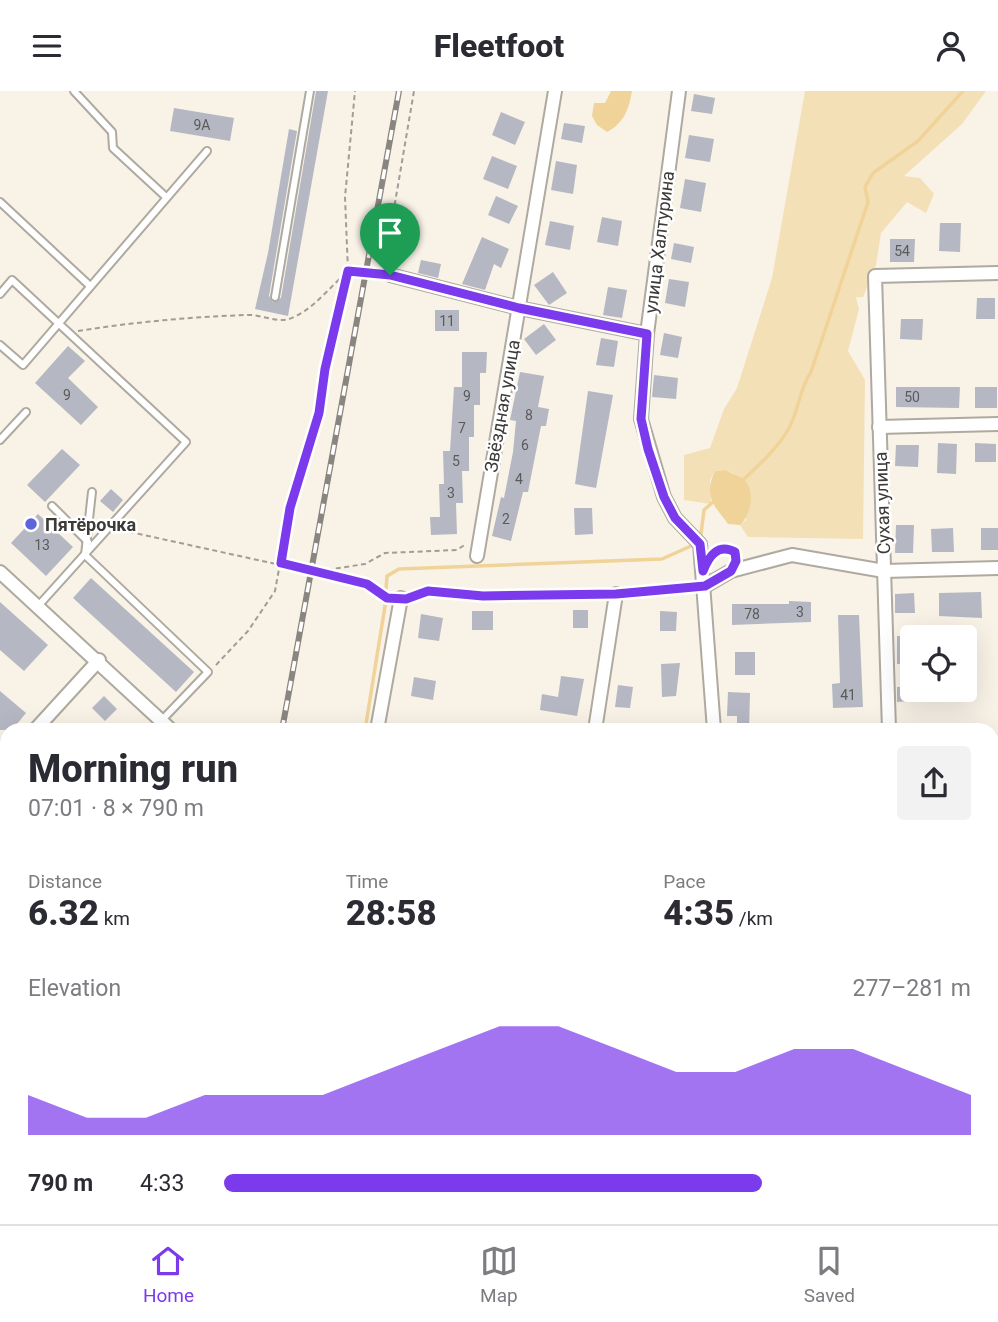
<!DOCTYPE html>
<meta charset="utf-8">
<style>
body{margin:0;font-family:Roboto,sans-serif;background:#f2f2f3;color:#2b2b33;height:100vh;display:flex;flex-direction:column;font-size:26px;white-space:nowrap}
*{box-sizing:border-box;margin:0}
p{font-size:23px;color:#7c7c81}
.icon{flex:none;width:38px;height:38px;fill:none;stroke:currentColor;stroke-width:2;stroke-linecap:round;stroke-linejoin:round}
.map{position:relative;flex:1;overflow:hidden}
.panel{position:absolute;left:0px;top:632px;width:999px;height:502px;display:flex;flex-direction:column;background:#fff;border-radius:21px 21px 0 0;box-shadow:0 7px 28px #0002}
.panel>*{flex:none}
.fabs{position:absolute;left:900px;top:534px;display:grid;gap:14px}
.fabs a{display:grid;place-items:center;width:77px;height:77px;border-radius:7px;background:#fff;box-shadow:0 7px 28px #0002;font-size:35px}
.pin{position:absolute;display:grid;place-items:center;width:60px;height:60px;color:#fff;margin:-72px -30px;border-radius:50% 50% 50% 0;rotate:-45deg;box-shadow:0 0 7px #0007}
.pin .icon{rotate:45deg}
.round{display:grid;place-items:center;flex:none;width:74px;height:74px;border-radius:7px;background:#f2f2f3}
.overview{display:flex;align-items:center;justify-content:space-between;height:119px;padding:0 28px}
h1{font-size:38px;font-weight:800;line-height:52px}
.stats{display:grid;grid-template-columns:repeat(3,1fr);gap:10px;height:119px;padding:7px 28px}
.stats div{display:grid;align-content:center}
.stats b{font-size:35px;font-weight:800}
.stats small{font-size:19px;font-weight:400}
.stats p{font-size:19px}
.chart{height:196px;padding:14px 28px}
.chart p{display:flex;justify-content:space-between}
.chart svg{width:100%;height:126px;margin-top:7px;fill:#7c3aed;opacity:.7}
ul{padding:0 28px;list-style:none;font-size:23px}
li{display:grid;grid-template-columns:112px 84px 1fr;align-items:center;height:52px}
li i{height:18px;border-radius:9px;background:#7c3aed}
header{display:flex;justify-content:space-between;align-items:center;height:91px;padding:0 28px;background:#fff;font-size:32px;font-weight:800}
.tabs{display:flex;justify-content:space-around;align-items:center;height:98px;border-top:2px solid #e1e1e2;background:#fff;font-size:19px;color:#7c7c81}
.tabs a{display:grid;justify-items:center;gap:4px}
.tabs .current{color:#7c3aed}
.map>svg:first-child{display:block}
.green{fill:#f4e0b7}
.water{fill:#f0d398}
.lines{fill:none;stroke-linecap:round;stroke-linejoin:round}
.stream{stroke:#f0d398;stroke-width:3.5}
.building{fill:#b5b8c3}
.lane-casing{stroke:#afaa9f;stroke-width:10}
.street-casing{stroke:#afaa9f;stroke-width:16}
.path{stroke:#a19d95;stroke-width:2;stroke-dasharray:5 3.5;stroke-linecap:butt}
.lane{stroke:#fff;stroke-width:6}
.street{stroke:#fff;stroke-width:12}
.rail-casing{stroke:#8a867f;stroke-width:6}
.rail{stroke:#fff;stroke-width:3.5;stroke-dasharray:10;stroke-linecap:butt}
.route-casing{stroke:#fff;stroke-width:14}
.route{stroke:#7c3aed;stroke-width:9}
.poi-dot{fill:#5d64dc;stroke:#fff;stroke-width:2.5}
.labels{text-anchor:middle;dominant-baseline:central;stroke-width:5;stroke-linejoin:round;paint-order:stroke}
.number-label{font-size:14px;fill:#5b5a5a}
.street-label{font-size:18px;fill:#3d3b37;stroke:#fff}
.poi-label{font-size:18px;font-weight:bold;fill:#3d3b37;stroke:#fff;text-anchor:start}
</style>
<header><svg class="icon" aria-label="menu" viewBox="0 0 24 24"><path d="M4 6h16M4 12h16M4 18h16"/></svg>Fleetfoot<svg class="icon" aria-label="person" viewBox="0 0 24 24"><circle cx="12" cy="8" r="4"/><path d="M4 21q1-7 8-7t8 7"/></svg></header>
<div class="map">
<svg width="998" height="1133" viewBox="0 0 998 1133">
<rect width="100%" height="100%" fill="#f8f2e7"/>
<path class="green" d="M805,0H986L962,33L904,85L920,87L934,103L926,122L907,111L881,142L876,174L863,206H856L859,218L848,260L865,289L863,448L748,446L740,434L746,429L744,388L726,379L715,380L710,389L711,413L684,409V364L710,357L724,318L737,297L772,187Z"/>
<g class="water">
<path d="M611,0H632C629,18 624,32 607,41L597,34L592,25L594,12H605Z"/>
<path d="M726,379C731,383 738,384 742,387C757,398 751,424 740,434L728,433C714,414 703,405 715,380Z"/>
</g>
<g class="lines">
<g class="stream">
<path d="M742,390C759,374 778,357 789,337C799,319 799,298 811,281L868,111L865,96L873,82L918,50L963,0"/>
<path d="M701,443L704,419L713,411"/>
<path d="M386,498L387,485L399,478L662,468L691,455"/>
<path d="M365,639L386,509"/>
<path d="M132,1133L134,1127"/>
<path d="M176,1133L177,1127"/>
</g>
</g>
<g class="building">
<path d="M316,0H328L288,225L255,218L268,162L289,38L297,40L269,205L273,211L281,207Z"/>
<path d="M694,3L715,7L712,23L691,20Z"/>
<path d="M174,17L234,27L230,50L170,40Z"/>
<path d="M501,21L525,31L515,54L492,44Z"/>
<path d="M564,32L585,35L582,52L561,48Z"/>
<path d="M689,44L714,48L710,71L685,67Z"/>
<path d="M492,65L517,75L508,98L483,88Z"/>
<path d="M556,70L577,74L573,103L551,99Z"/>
<path d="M685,88L706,92L701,121L680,117Z"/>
<path d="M496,105L518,115L509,133L488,124Z"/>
<path d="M602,126L622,130L618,155L597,151Z"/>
<path d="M550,130L574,135L570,159L545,154Z"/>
<path d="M940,132H961L960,161L939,160Z"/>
<path d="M482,146L509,158L501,177L494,173L485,199L462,193Z"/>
<path d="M890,148H915L914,171H890Z"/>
<path d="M674,152L694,156L691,172L671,168Z"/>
<path d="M421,169L441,173L438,187L418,182Z"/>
<path d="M553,181L567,202L549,214L534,194Z"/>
<path d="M669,188L689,191L685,216L665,212Z"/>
<path d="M608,196L627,199L622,227L603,224Z"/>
<path d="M977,207H995V228H976Z"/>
<rect x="435" y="219" width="24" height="21"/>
<path d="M901,228H923L922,249L900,248Z"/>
<path d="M544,233L556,249L536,264L524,248Z"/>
<path d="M664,242L682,246L678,267L660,264Z"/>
<path d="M601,247L618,250L614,276L596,274Z"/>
<path d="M68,255L85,270L68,287L98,316L81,334L35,292Z"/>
<path d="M462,261H487L486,282H480V314H474V346H469V380H462L463,412H456L457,443L431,444L430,426H440L439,393H444L443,360H450L454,296H462Z"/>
<path d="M520,281L544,285L538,316L549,318L546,335H541L528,401H523L511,450L492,445L501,406L504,407L513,361L516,330L510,329Z"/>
<path d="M654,284L678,287L676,308L652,306Z"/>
<path d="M896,296H960L959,317L896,316Z"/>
<rect x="975" y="296" width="22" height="21"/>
<path d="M588,300L613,304L596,397L575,393Z"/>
<path d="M938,352L957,353L956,383L937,382Z"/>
<path d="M975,352L996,353V371H975Z"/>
<path d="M896,354H919L918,376L895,375Z"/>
<path d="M62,358L80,374L45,411L27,394Z"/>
<path d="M111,398L123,409L113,421L100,410Z"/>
<path d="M574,417H592L593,443L575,444Z"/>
<path d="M38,423L73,456L46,485L11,452Z"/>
<path d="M896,434H914L913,462H895Z"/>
<path d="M953,437L954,461H932L931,438Z"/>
<rect x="981" y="437" width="17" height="22"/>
<path d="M91,487L194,581L176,601L73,507Z"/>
<path d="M981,501L982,527L939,525V502Z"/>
<path d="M914,502L915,522H895V503Z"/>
<path d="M789,510L811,511V531L732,534V513H789Z"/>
<path d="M0,511L48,554L24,580L0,559Z"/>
<rect x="573" y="519" width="15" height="18"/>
<rect x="472" y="520" width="21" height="19"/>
<path d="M660,520L677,521L676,540H660Z"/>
<path d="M421,523L443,527L439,550L418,547Z"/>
<path d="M838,524H859L863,616L833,617L832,593L840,592Z"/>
<rect x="897" y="545" width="15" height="28"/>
<rect x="735" y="561" width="20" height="23"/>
<path d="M680,572L676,605L662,606L661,573Z"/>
<path d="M561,585L584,588L577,625L540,619L542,603L558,606Z"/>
<path d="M414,586L436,590L433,609L411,605Z"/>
<path d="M618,594L633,596L630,617L615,616Z"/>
<path d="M912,595V598H923L924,609L897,611V596Z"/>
<path d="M0,600L26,622L12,639H0Z"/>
<path d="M728,601L750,602L749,639H737V625H727Z"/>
<path d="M104,605L117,618L105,630L92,617Z"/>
</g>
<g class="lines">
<defs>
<g id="lane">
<path d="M74,0L112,41L113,57L166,106"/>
<path d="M0,111L89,194"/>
<path d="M0,203L12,189L186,351L39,514"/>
<path d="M275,206L310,0"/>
<path d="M0,254L23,274L207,60"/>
<path d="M0,349L26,321"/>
<path d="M92,401L85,464L208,581L162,629"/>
<path d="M52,415L88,451"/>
<path d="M705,476L717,459L728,457L735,461L736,470L732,478"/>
</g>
<g id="street">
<path d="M679,0L647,243L641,328L664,406L675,427L700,453L714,639"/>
<path d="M390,184L519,217L647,243"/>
<path d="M879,336L998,333"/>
<path d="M477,465L555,0"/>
<path d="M0,481L171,639"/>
<path d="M705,495L731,480L792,464L884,480L998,477"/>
<path d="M35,639L99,569"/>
<path d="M377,639L401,507"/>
<path d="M595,639L616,503"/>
<path d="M889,639L875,185L998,182"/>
<path d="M992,671L998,670"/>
<path d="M0,676L7,669"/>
<path d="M992,845L998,844"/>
<path d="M992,987L998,986"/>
<path d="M992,1119H998"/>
<path d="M904,1127V1133"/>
<path d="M116,1133L117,1127"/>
<path d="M379,1133L380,1127"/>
<path d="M526,1133L527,1127"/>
<path d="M552,1133L749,1127"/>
</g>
</defs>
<use href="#lane" class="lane-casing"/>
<use href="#street" class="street-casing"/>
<g class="path">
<path d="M389,173L388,153L414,0"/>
<path d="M78,240C134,231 190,226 246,224C260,223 276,232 289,228C311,221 331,195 348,180L379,182"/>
<path d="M121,439L367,493L388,507"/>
<path d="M319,480L365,473L385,462L457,459L466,453"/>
<path d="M627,502L691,496"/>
<path d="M415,505L428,501L483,505L604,503"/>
<path d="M216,574L248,540L275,500L290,417L319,322L325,278L348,180L345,106L355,0"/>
</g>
<use href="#lane" class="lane"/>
<use href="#street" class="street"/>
<defs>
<g id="rail">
<path d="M282,639L399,0"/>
<path d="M199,1133L200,1127"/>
</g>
</defs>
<use href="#rail" class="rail-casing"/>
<use href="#rail" class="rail"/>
</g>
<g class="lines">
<defs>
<path id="route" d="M348,180L390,184L519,217L647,243L641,328L648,358L664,406L675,427L700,453L703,480C709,465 718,452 735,461L736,470L731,480L705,495L616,503L483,505L428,500L406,508L387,507L367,493L281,472L290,417L319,322L325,278Z"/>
</defs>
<use href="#route" class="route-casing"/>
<use href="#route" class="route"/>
</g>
<circle class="poi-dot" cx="31" cy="433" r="7"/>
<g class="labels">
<g class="number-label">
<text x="202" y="34">9А</text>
<text x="902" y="160">54</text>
<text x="447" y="230">11</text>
<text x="67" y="304">9</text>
<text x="467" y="305">9</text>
<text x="912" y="306">50</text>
<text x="529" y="324">8</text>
<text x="462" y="337">7</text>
<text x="525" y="354">6</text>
<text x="456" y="370">5</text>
<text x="519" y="388">4</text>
<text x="451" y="402">3</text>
<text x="506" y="428">2</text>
<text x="42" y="454">13</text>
<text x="800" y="521">3</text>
<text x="752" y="523">78</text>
<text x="848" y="604">41</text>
</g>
<g class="street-label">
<text transform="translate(659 151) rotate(-83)">улица Халтурина</text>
<text transform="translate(502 315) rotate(-80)">Звёздная улица</text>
<text transform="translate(882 412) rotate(-92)">Сухая улица</text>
</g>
<g class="poi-label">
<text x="45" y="433">Пятёрочка</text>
</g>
</g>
</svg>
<div class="fabs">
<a><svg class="icon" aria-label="locate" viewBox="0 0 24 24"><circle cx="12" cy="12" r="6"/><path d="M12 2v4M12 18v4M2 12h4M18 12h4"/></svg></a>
</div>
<div class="pin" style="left:390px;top:184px;background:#1e9e55"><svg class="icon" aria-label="arrive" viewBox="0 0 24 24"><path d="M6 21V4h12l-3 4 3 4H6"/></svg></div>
<section class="panel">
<div class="overview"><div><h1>Morning run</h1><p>07:01 · 8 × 790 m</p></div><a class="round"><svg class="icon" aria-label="share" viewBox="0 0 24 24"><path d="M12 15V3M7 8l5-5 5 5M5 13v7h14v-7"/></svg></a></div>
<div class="stats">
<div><p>Distance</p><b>6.32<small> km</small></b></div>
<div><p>Time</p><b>28:58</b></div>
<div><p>Pace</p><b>4:35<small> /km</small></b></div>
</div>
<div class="chart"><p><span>Elevation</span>277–281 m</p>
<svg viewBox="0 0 160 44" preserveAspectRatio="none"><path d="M0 44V30L10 38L20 38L30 30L40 30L50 30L60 22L70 14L80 6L90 6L100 14L110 22L120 22L130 14L140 14L150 22L160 30V44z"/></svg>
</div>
<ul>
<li><b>790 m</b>4:33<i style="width:72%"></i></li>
</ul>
</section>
</div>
<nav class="tabs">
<a class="current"><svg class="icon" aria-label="home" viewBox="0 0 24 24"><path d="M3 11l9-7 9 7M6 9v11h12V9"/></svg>Home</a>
<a><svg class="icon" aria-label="map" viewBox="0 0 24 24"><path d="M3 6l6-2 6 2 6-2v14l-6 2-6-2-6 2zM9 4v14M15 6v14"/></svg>Map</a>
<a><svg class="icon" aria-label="saved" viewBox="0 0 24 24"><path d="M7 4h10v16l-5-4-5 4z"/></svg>Saved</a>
</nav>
